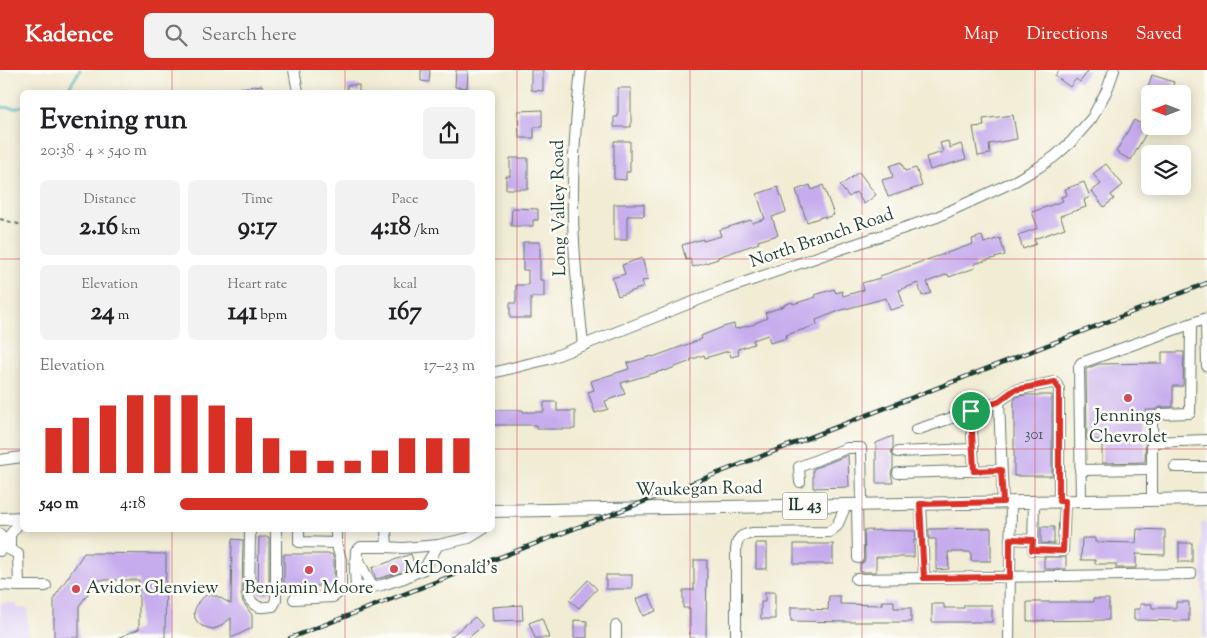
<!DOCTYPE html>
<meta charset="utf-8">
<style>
body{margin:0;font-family:"Sorts Mill Goudy",serif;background:#f2f2f2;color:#202124;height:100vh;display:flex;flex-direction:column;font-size:19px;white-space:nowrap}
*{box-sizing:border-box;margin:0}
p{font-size:16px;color:#757577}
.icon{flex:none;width:28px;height:28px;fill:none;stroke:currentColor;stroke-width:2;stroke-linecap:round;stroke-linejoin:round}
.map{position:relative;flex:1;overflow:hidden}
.side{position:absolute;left:20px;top:20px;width:475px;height:442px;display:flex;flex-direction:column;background:#fff;border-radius:8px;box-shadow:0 2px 12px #0003}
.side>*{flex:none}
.needle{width:32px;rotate:270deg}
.buttons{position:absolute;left:1141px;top:15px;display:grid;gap:10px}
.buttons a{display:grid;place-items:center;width:50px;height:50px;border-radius:8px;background:#fff;box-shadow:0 2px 12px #0003;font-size:25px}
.pin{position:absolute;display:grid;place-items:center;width:42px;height:42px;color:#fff;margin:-21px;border:2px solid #fff;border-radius:50%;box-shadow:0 1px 5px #0007}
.round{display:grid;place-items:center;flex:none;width:52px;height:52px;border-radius:8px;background:#f2f2f2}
.headline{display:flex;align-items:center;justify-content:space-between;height:85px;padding:0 20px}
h1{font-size:28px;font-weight:700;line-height:38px}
.figures{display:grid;grid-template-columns:repeat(3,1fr);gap:8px;height:85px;padding:5px 20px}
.figures div{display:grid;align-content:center;border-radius:8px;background:#f2f2f2;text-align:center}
.figures b{font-size:25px;font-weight:700}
.figures small{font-size:14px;font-weight:400}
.figures p{font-size:14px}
.chart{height:140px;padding:10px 20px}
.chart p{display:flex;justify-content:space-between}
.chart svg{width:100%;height:90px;margin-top:5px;stroke:#d93025;stroke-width:6}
ul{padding:0 20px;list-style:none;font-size:16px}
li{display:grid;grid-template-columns:80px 60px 1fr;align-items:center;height:38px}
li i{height:12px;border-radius:6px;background:#d93025}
header{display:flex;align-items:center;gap:30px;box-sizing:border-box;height:70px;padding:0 25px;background:#d93025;color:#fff}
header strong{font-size:24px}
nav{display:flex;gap:28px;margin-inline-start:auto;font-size:18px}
.search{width:350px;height:45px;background:#f2f2f2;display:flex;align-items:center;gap:12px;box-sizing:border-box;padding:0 18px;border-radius:8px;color:#757577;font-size:19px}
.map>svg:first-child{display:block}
.built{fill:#e0d4f4}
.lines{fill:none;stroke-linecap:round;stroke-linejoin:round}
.stream{stroke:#44b3bf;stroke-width:2.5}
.building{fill:#c6aced}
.minor-casing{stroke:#687a6c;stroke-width:12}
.major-casing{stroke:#687a6c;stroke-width:14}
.path{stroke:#687a6c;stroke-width:2;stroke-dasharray:4 4;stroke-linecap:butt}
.minor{stroke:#fff;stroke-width:10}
.major{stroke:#fff;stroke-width:12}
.rail-casing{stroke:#1f3d34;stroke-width:4.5}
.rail{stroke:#fdfcf7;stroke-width:2.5;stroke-dasharray:8;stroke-linecap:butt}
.route-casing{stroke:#fff;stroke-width:10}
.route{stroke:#d93025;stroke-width:6}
.grid{fill:none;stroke:#d1495b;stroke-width:1;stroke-opacity:0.55}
.poi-dot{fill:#d1495b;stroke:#fdfcf7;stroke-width:2}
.labels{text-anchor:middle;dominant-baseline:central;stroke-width:5;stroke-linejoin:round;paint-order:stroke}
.number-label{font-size:15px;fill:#495962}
.shield{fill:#fdfcf7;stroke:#62766e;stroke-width:1}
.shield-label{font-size:16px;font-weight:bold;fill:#1f3d34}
.street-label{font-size:18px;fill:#1f3d34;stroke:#fdfcf7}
.poi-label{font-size:18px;fill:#1f3d34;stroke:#fdfcf7}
</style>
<header>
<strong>Kadence</strong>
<div class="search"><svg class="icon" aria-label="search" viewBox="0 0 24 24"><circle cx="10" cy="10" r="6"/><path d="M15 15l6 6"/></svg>Search here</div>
<nav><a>Map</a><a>Directions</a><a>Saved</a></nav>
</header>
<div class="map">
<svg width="1207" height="568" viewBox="0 0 1207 568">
<rect width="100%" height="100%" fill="#fdfcf7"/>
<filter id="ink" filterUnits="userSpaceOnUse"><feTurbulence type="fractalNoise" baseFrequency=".02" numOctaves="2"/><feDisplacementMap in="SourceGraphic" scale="10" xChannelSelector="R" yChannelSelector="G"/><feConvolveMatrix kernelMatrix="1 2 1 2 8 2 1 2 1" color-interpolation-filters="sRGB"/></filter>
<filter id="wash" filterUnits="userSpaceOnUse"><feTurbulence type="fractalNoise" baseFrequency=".0096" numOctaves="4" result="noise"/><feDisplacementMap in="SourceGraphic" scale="20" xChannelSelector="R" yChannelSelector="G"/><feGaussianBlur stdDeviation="1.12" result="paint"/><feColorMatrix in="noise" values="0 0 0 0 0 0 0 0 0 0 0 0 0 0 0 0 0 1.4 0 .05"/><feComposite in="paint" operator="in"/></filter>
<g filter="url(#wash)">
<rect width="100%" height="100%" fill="#f1ecd4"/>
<g class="built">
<path d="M1201,453H1207V568H1203Z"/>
<path d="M0,533H17V538H28V568H0Z"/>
</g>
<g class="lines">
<g class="stream">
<path d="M64,22L70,16L80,0"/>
<path d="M0,37L15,38L22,36"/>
</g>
</g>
<g id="blocks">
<g class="building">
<path d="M421,0H430L429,12L421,11Z"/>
<path d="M456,0H468L467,18L455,17Z"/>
<path d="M531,0H543V21L531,20Z"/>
<path d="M1059,0H1089L1080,12L1076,9L1070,17L1055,6Z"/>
<path d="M1152,5L1174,12L1170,24H1146Z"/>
<path d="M262,15L263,22H241V18Z"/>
<rect x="347" y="15" width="12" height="7"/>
<path d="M618,18H631V57H614V47H618Z"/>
<path d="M542,40V57H534V68H519L518,41Z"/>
<path d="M1013,45L1017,69L989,74L990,84L978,86L973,57L984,56L983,49Z"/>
<path d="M1134,50L1149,58L1131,90L1116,82Z"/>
<path d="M614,71H630V102H626V110L614,109Z"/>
<path d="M948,71L950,78L961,74L966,89L930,100L926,87L943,82L940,73Z"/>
<path d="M510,88H528V119H506V106H510Z"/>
<path d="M901,92L905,101L916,98L922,116L888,127L882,110L893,107L890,96Z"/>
<path d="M1106,94L1123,115L1111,125L1114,129L1104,137L1092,121L1101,114L1093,104Z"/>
<path d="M859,102L876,125L864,134L856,122L849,127L840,116Z"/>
<path d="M1084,112L1090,127L1084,130L1086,137L1060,146L1065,158L1034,169L1036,174L1023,179L1018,165L1038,158L1032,142L1063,131L1061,127L1067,125L1065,119Z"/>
<path d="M810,115L812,120L823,115L834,145L825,148V146L807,152L796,120Z"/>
<path d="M778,117L786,142L772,147L778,165L758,171L759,173L718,187V189L693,197L690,189L686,190L682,175L703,169V171L721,166L719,160L751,150L752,153L765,149L757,124Z"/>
<path d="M614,134H644V146H627V170H614Z"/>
<path d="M512,138L538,139V150H533V156H511Z"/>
<path d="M982,166L984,173L1000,168L1005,185L974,194L975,198L949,207L948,204L927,212L931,223L922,226L918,213L899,220L904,236L890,240L886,228L842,240L816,250L817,255L786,265L787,268L770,273L768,265L753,270L754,274L738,279L739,285L731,287L729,281L705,288L704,285L690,290L691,291L665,301V300L621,313L625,324L605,331L608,339L595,343L588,322L594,320L591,311L629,299L627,293L652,286L653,287L691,273L702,269L701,266L723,257L734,254L735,259L755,254V253L767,248L765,243L784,236V235L792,232L793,234L816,227L815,225L834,219L836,223L842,221L843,226L864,220L862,213L880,208V206L973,174L972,169Z"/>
<path d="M523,172H540V210H544V227H531V248H510V233H516V215H528V200H523Z"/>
<path d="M642,188L648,210L642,211L644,217L618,226L612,208L625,204L622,195Z"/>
<path d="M1162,282H1184L1183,316H1173V337H1161L1154,340H1146L1145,392L1102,393V370H1087L1086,299L1099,294L1162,293Z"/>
<path d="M1026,325H1052V406H1014V330L1018,326Z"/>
<path d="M544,332H557V341H575V359H536V355H492V340H523V342H544Z"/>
<path d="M893,366V378L891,382L893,386V399L891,403L893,413H876V373Z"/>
<path d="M848,385L849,417L813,418V399Z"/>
<path d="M1041,457H1054V474L1041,473Z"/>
<path d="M991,458V491H971V482H948L949,499L936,500V469H929V459Z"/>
<path d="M1137,459L1165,460V485L1136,484V498H1116V494H1095V490H1081L1082,468H1095V472L1136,473Z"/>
<path d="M864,460L915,461L916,470H914V487H876V502H860V494L864,492L865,488Z"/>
<path d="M259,467H269V524H258Z"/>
<path d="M232,469L243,470L242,523H241L243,532L252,545V558L231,568V548L219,557L213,559L208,558L202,556L198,553L195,548L194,542L198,532L206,525L217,526L231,534Z"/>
<rect x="756" y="473" width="11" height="26"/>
<rect x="1179" y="473" width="13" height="19"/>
<rect x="794" y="474" width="39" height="20"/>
<path d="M84,483L166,484L165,568H117L139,559V510H98L79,536V568H54V528Z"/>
<path d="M284,484H332L334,490V516H284Z"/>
<path d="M411,484L415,496L402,502L376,509L372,498Z"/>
<rect x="1044" y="487" width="22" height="12"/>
<path d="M694,490H707L706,568H690V538H683V520H694Z"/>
<rect x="606" y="505" width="26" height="14"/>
<path d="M588,510L597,519L579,538L569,530Z"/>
<path d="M765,522H775V549H761V532H765Z"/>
<path d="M649,524L656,541L643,546L636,529Z"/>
<path d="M829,526H840V534L882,535V531H894V538H911V552H848L791,551V537H810V539L828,540Z"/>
<path d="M1093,529H1109V550L1027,551V532H1093Z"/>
<path d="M1176,532H1189V551L1134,550V539H1140V534H1152V538H1176Z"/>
<path d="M932,534H944V538H964V535H992V552H932Z"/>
<path d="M522,535L523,550L493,551L492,537Z"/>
<path d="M475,547L483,556L468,568H449Z"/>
<path d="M542,548L549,568H535L529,553Z"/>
<path d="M574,550L587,551V568H574Z"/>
</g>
</g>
</g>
<g filter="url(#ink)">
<use href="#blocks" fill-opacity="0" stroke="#687a6c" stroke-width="1"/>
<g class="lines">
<defs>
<g id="minor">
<path d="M294,0L298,22"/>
<path d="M581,0C576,47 572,94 573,142C573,186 579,231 583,276"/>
<path d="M1206,249L1207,296"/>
<path d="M492,303L548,289L726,219L829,183L937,147L1015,111L1039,97L1054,87L1071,72L1092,48L1107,20L1114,0"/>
<path d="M999,332L1003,432"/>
<path d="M971,341L974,401"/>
<path d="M916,360L999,332L1015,320L1055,312L1059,319V431"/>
<path d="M1152,372L1207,370"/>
<path d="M898,382L973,379"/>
<path d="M0,390L22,387"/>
<path d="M1175,397H1207"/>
<path d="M1080,400L1152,399"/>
<path d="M898,403L1001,400"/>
<path d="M800,412L799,397L847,378H861L862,435"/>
<path d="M1152,430V350L1161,344L1190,343L1191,254"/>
<path d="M1081,431L1079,297L1081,293L1207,248"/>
<path d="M1034,432L1033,480L1063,481L1065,431"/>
<path d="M921,434L924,508"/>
<path d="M857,435L858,488"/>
<path d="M250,460L249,528C256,539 261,538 273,536L276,530V460"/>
<path d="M299,460V472L336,473V460"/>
<path d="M0,464L1,480L0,481"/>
<path d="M1010,469L1033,470"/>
<path d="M387,477L403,478L438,475L469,468L482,460"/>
<path d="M356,481L355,499L356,516L368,518L382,515L404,508L424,499L438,475"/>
<path d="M356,481L361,477H387L386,460"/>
<path d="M357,485L361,495L372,517"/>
<path d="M856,509L1191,504"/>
<path d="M0,515L19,516L18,484L10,480V465L22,449"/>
<path d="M19,516H46"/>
<path d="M294,529L333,527L341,521V489L336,473"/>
<path d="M616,556V568"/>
<path d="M736,568V480C737,467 741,465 753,463L829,462L837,456L846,435"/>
<path d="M1009,568L1011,432"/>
</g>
<g id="major">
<path d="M492,441L1207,429"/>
<path d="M0,449L22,448"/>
</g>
</defs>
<use href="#minor" class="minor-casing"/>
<use href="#major" class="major-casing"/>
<path class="path" d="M0,149L22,155"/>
<use href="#minor" class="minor"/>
<use href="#major" class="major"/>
<defs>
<path id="rail" d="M290,568L664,424L1207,213"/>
</defs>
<use href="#rail" class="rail-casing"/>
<use href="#rail" class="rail"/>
</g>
</g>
<g class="lines" filter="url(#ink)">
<defs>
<path id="route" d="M1055,312L1059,319V431H1065L1063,481L1032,480L1033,470L1010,469V507L924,508L920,434L1003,432L1001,400L974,401L971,341L998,332L1014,320Z"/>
</defs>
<use href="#route" class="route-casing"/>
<use href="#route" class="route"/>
</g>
<path class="grid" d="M172,0V22M345,0V22M517,0V568M690,0V568M862,0V568M1035,0V568M0,189H22M492,189H1207M0,379H22M492,379H1207M172,460V568M345,460V568"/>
<g class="poi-dot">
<circle cx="1128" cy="328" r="5"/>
<circle cx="394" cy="499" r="5"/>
<circle cx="309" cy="500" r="5"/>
<circle cx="76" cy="519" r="5"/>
</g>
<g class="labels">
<g class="number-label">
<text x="1034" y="365">301</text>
</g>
<rect class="shield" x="782.5" y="422.5" width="45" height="27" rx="4"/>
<g class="shield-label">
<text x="805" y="436">IL 43</text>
</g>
<g class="street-label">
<text transform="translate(560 138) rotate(-91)">Long Valley Road</text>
<text transform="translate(822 169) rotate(-19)">North Branch Road</text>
<text transform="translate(699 420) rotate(-1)">Waukegan Road</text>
</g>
<g class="poi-label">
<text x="1128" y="347">Jennings<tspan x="1128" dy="21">Chevrolet</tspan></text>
<text x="404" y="499" text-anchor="start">McDonald's</text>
<text x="86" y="519" text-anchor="start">Avidor Glenview</text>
<text x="309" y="519">Benjamin Moore</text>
</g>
</g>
</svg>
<div class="buttons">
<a><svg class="needle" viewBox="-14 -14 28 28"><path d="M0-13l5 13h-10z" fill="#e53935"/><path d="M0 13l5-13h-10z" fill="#757577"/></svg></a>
<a><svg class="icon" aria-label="layers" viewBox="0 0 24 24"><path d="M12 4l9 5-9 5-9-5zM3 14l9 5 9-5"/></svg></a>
</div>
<div class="pin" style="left:971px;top:341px;background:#1e9e55"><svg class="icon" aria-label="arrive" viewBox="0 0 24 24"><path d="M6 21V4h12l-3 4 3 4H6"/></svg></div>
<section class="side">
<div class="headline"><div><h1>Evening run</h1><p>20:38 · 4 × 540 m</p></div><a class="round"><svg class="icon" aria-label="share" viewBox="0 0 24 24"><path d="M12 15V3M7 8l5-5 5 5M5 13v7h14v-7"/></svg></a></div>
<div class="figures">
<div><p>Distance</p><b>2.16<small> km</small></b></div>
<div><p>Time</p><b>9:17</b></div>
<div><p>Pace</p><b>4:18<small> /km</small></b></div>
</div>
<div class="figures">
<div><p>Elevation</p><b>24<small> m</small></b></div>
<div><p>Heart rate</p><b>141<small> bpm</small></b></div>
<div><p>kcal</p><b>167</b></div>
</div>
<div class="chart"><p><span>Elevation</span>17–23 m</p>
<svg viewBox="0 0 160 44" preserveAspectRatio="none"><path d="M5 44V22M15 44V17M25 44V11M35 44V6M45 44V6M55 44V6M65 44V11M75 44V17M85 44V27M95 44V33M105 44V38M115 44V38M125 44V33M135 44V27M145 44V27M155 44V27"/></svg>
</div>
<ul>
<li><b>540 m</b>4:18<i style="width:84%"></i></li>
</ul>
</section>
</div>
